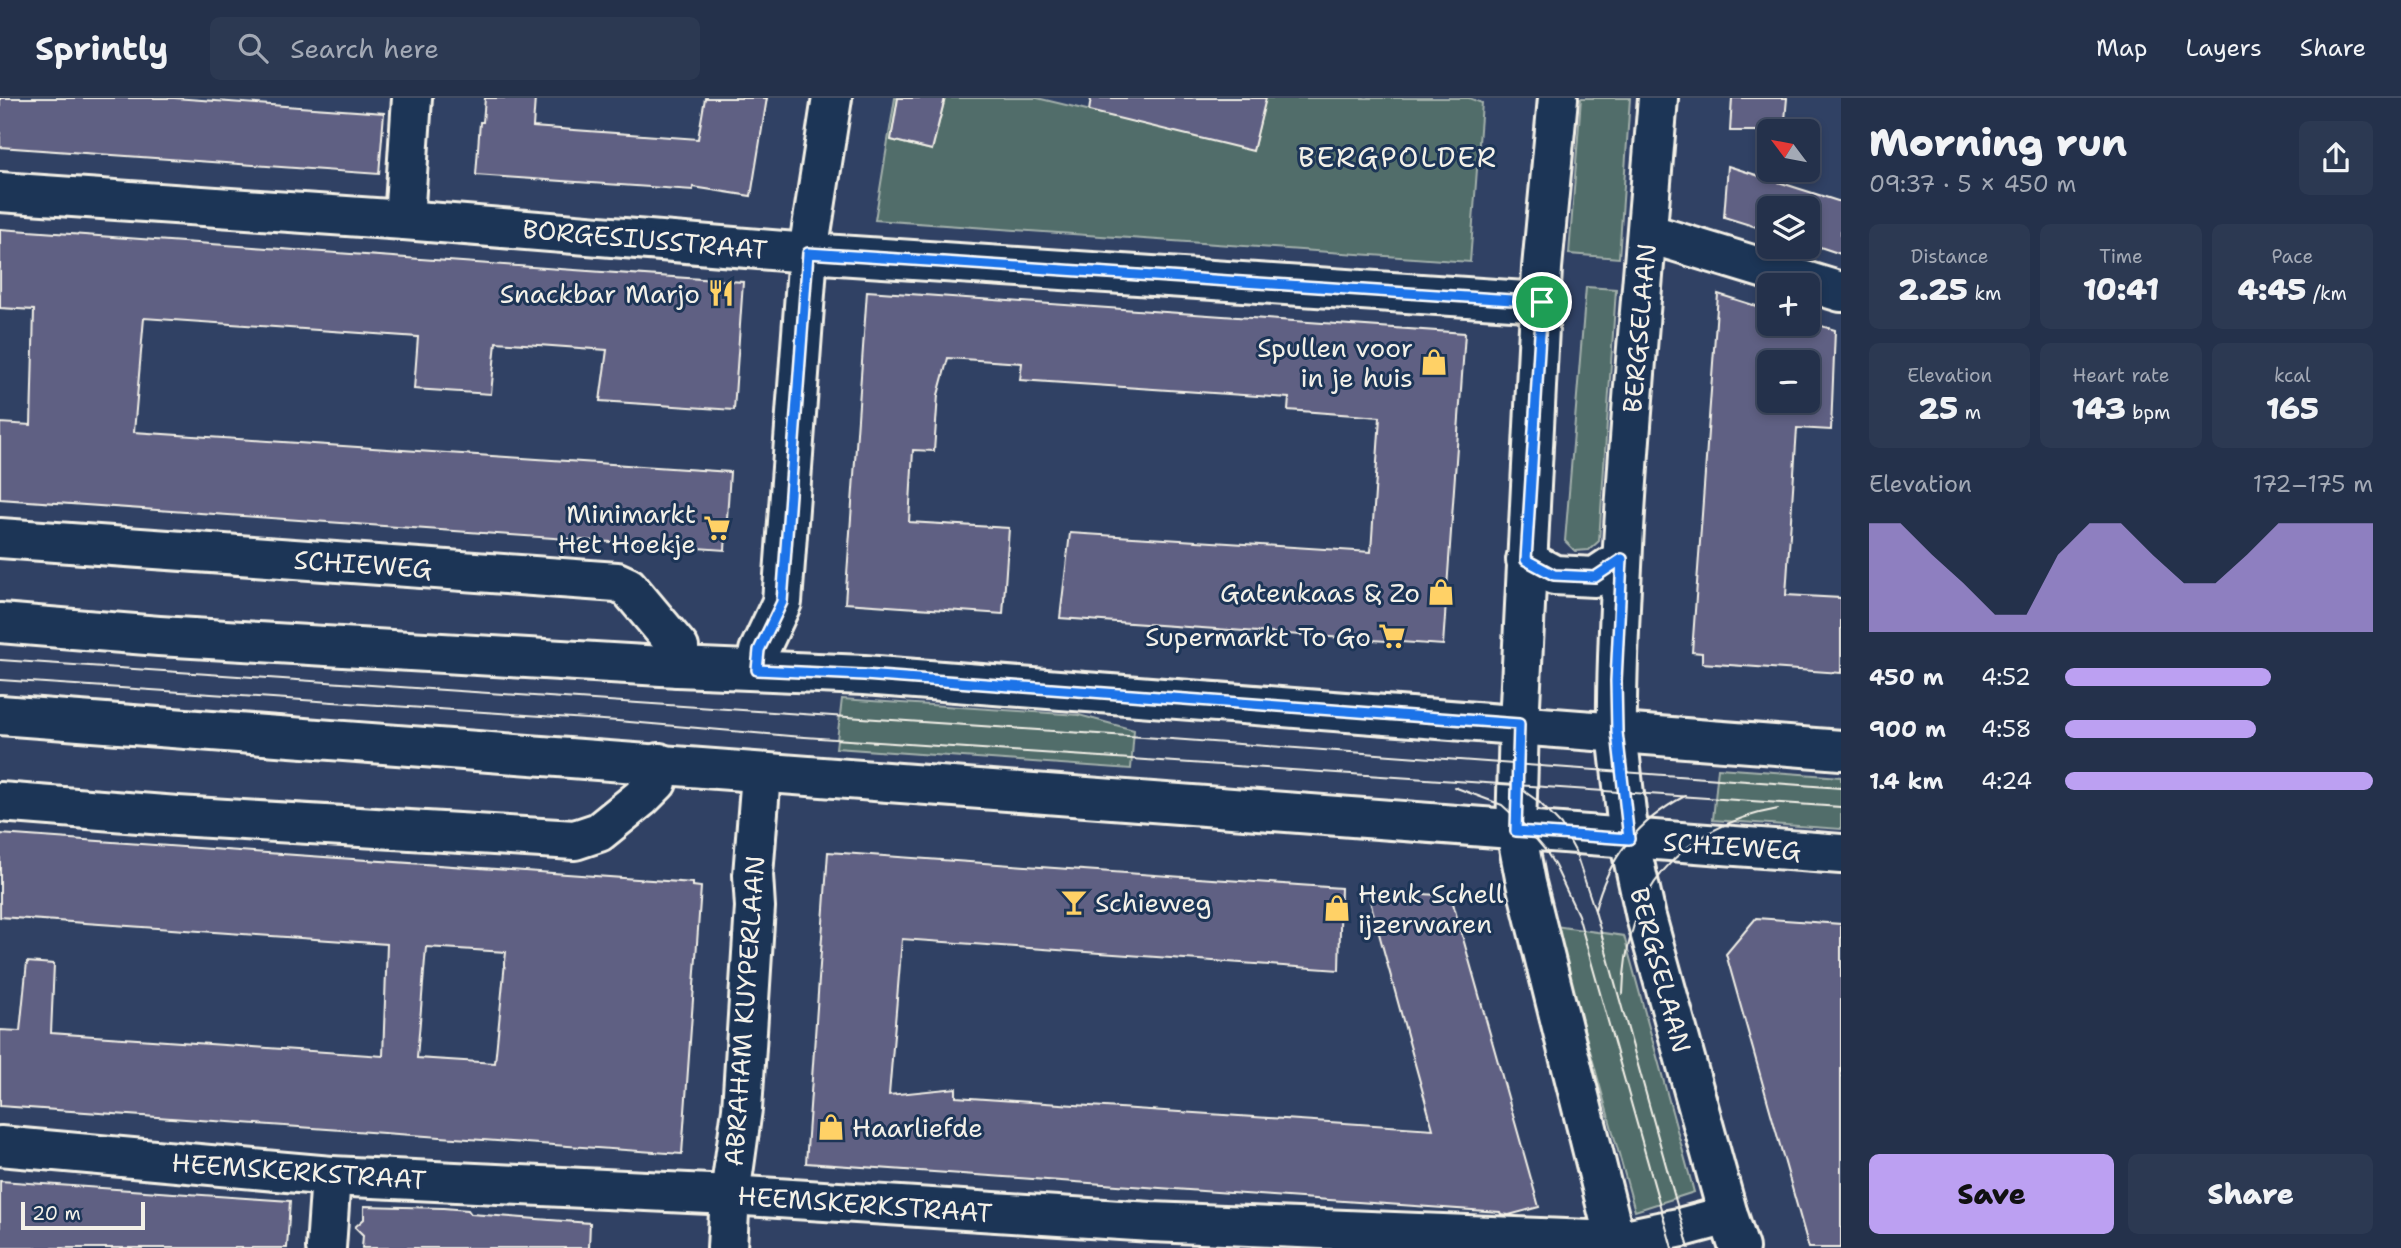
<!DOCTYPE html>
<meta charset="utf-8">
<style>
body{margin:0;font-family:"Shantell Sans",sans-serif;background:#2c3952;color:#f1f3f6;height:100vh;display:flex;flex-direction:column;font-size:26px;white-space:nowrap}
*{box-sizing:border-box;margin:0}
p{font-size:23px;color:#a3a9b5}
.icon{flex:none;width:38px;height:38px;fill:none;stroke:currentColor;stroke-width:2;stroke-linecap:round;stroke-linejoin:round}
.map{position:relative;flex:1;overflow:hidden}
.sheet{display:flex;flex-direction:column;background:#24314b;width:560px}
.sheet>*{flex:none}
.needle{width:46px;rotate:302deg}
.buttons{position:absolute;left:1757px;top:21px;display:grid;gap:14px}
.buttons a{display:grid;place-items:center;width:63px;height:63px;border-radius:10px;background:#24314b;box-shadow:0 4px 10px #0003,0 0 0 2px #414c63;font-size:35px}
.scale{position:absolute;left:21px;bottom:18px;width:124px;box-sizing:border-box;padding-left:7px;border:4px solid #f4f1e8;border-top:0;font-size:19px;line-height:24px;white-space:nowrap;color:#f4f1e8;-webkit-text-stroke:5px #1d3557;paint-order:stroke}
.pin{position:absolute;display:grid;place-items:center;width:60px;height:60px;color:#fff;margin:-30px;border:4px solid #fff;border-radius:50%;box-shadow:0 2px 7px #0007}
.round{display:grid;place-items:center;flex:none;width:74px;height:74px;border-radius:10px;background:#2c3952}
.headline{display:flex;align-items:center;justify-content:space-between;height:119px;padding:0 28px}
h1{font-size:38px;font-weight:800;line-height:52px}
.metrics{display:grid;grid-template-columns:repeat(3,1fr);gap:10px;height:119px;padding:7px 28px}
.metrics div{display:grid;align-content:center;border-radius:10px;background:#2c3952;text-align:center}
.metrics b{font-size:30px;font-weight:800}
.metrics small{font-size:19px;font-weight:400}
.metrics p{font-size:19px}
.chart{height:196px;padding:14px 28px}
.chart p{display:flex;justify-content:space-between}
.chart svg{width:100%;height:126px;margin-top:7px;fill:#bca0f2;opacity:.7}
.action{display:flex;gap:14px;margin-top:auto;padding:14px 28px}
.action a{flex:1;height:80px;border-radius:10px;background:#bca0f2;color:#111;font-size:28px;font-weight:800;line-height:80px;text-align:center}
.action a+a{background:#2c3952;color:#f1f3f6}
ul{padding:0 28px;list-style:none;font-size:23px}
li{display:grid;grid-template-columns:112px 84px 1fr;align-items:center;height:52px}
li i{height:18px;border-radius:9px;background:#bca0f2}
header{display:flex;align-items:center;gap:42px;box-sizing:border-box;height:98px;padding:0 35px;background:#24314b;border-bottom:2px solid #414c63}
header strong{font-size:33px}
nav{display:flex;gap:38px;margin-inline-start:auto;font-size:24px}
.search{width:490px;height:63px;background:#2c3952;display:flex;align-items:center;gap:18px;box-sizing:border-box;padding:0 24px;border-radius:10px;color:#a3a9b5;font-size:26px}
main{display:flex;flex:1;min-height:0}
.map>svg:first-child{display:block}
.green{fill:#516d6b;stroke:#a2afaa;stroke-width:2}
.building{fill:#5f6083;stroke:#f4f1e8;stroke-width:2;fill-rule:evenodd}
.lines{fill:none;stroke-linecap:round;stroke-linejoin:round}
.minor-casing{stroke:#f4f1e8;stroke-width:44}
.major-casing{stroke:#f4f1e8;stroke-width:44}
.minor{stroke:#1d3557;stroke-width:38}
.major{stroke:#1d3557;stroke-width:38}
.tram{stroke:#f4f1e8;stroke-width:2}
.route-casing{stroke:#fff;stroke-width:14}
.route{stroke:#1a73e8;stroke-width:9}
.labels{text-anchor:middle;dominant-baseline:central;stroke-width:6;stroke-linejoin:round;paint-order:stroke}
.street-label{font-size:26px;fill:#f4f1e8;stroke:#1d3557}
.poi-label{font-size:26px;fill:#f4f1e8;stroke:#1d3557;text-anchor:end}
.neighbourhood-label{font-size:28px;letter-spacing:2px;fill:#f4f1e8;stroke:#1d3557}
</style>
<header>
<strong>Sprintly</strong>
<div class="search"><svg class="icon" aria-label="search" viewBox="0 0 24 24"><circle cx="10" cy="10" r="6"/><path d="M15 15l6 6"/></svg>Search here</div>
<nav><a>Map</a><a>Layers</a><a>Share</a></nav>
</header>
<main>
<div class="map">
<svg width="1841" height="1150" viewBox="0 0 1841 1150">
<rect width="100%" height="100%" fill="#304164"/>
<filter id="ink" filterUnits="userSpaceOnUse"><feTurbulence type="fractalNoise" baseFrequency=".0143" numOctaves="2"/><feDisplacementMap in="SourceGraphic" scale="14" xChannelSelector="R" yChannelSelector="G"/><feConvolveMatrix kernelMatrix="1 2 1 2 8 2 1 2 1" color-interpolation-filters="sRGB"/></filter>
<g filter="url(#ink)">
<g class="green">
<path d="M895,0H898L891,42L932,52L945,0H1037L1253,52L1265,3L1256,0H1469L1482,5L1470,164L875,122Z"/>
<path d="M1581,0H1630L1619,160L1569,156Z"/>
<path d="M1586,189L1616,191L1599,443L1589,452L1575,453L1565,443Z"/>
<path d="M842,601L1079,617L1134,632L1131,671L836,650Z"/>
<path d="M1718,670L1841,679V731L1713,722Z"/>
<path d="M1555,828L1624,838L1694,1094L1635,1113Z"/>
</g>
<g class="building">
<path d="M0,0H174L384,15L379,76L0,49Z"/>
<path d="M485,0H535L533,29L698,41L705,0H767L751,98L693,89V92L476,77L480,24H483Z"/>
<path d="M898,0H945L932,52L891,42Z"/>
<path d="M1091,0H1266L1253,53L1089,13Z"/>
<path d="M1732,0H1787L1784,33H1730Z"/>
<path d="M1728,68L1841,104V156L1808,145V110H1769V133L1724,119Z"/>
<path d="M0,131L743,184L734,312L600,303L607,252L496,244L491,296L414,291L418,239L144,220L134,334L730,374L725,452L0,401V325L31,327L34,212L0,210Z"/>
<path d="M867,193L1465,235L1443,547L1060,520L1070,435L1371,454L1380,319L1288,312L1289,300L1020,282L1022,265L948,260L938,297L934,353L913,352L909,424L1009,430L1003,516L845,505Z"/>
<path d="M1718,196L1769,212V226H1808V224L1835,232L1831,332L1797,330L1786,497L1841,500V575L1702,565V555L1692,554ZM1769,264H1808V303H1769Z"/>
<path d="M0,736L693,785V788L701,789L682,1056L0,1008V932L20,933L27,864L54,866L51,935L383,958L387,846L0,819ZM426,849L506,854L495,965L417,960Z"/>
<path d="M828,754L1341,790L1339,872L902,841L889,997L956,990V999L1433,1031L1367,792L1451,798L1539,1109L1509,1117L1501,1116L1500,1114L806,1065Z"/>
<path d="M1756,820L1841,826V1150H1809L1726,856Z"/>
<path d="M0,1083L290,1103L287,1150H0Z"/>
<path d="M364,1108L443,1110L468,1112L471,1116L590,1125L589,1150H362L363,1137L355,1129L364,1121Z"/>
</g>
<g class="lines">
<defs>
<g id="minor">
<path d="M0,94L404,122L808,155L1541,204"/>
<path d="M404,122L412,0"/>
<path d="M1647,135L1841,194"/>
<path d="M0,440L617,484L628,489L679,550L678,569"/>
<path d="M1526,462L1554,477L1595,479L1622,461"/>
<path d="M757,572L759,553L782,504L808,155L832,0"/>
<path d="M1519,626L1542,170L1558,0"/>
<path d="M1617,634C1616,572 1620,510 1623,449C1631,299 1646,150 1658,0"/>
<path d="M0,704L177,718L575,742L599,734L641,700L657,684L659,665"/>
<path d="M0,1048L331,1078L730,1097L1151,1124L1615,1143L1683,1129L1728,1117"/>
<path d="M326,1150L331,1078"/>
<path d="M727,1150L730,1097L742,1011L755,809L753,777L761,676"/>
</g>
<g id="major">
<path d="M0,525L159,538L678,569L864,577L1841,652"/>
<path d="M0,617L1841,756"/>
<path d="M1519,626L1516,733L1526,785L1617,1150"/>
<path d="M1617,634L1629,741L1646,819L1728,1117L1739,1150"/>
</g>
</defs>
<use href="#minor" class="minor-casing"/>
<use href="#major" class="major-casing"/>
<use href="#minor" class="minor"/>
<use href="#major" class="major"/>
<g class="tram">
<path d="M0,562L1158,640L1841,690"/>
<path d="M0,582L618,623L790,638L1841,709"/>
<path d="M1517,688L1539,704L1561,727L1575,753L1595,813L1689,1150"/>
<path d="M1454,689L1502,707L1525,728L1546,753L1555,768L1578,817L1672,1150"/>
<path d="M1595,812C1608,760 1637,723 1685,698"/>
<path d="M1623,896C1625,795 1678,729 1778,711"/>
</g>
</g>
</g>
<g class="lines" filter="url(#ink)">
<defs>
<path id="route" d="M808,155L1542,204L1526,462L1554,477L1595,479L1622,461L1616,583L1617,634L1629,741L1516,733L1519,626L864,577L757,572L759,552L782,504Z"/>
</defs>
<use href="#route" class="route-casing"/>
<use href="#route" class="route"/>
</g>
<defs>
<symbol id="restaurant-bare" viewBox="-9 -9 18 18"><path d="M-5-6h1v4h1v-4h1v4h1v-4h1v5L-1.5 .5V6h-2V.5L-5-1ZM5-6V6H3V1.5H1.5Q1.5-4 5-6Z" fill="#ffd166" stroke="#1d3557" stroke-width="2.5" paint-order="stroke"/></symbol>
<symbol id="shop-bare" viewBox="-9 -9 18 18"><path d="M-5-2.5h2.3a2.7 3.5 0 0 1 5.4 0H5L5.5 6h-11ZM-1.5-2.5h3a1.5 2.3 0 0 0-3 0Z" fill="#ffd166" stroke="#1d3557" stroke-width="2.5" paint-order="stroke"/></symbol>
<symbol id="supermarket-bare" viewBox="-9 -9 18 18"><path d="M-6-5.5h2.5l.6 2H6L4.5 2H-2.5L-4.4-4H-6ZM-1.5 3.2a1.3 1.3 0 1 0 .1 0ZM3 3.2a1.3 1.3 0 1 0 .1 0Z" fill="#ffd166" stroke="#1d3557" stroke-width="2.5" paint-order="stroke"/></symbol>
<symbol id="bar-bare" viewBox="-9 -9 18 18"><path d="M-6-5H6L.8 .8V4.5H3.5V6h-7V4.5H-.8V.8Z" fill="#ffd166" stroke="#1d3557" stroke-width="2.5" paint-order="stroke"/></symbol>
</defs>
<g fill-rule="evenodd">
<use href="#restaurant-bare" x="702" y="176" width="38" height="38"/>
<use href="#shop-bare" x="1415" y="245" width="38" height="38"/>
<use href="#supermarket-bare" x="698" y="411" width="38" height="38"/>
<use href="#shop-bare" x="1422" y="475" width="38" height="38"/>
<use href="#supermarket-bare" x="1373" y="519" width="38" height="38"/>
<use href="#bar-bare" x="1055" y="785" width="38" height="38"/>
<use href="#shop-bare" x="1318" y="791" width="38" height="38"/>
<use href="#shop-bare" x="812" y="1010" width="38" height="38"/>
</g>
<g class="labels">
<g class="street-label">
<text transform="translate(645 141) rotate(5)">BORGESIUSSTRAAT</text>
<text transform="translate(1639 230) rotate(-85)">BERGSELAAN</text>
<text transform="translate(363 466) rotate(4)">SCHIEWEG</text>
<text transform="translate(1732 748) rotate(4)">SCHIEWEG</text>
<text transform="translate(1661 872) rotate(75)">BERGSELAAN</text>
<text transform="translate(744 913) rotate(-86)">ABRAHAM KUYPERLAAN</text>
<text transform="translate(299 1073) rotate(4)">HEEMSKERKSTRAAT</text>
<text transform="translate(865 1106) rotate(4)">HEEMSKERKSTRAAT</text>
</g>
<g class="poi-label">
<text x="700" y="195">Snackbar Marjo</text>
<text x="1413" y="249">Spullen voor<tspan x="1413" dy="30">in je huis</tspan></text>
<text x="696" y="415">Minimarkt<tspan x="696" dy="30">Het Hoekje</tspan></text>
<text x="1420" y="494">Gatenkaas &amp; Zo</text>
<text x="1371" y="538">Supermarkt To Go</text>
<text x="1358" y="795" text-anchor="start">Henk Schell<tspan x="1358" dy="30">ijzerwaren</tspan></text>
<text x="1095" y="804" text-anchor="start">Schieweg</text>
<text x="852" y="1029" text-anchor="start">Haarliefde</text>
</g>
<g class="neighbourhood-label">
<text x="1398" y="59">BERGPOLDER</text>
</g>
</g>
</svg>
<div class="buttons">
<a><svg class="needle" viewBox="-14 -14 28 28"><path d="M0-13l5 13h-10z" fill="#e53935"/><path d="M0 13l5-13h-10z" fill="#a3a9b5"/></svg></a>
<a><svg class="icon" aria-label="layers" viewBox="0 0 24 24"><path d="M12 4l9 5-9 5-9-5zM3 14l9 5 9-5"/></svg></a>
<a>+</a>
<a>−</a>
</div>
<div class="scale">20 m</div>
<div class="pin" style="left:1542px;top:204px;background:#1e9e55"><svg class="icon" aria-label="arrive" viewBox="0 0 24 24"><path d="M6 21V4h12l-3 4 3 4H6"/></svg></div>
</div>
<section class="sheet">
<div class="headline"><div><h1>Morning run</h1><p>09:37 · 5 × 450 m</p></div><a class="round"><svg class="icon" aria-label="share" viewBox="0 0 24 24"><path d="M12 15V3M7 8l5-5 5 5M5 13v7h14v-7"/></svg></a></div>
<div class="metrics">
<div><p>Distance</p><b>2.25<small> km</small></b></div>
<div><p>Time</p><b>10:41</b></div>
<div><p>Pace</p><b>4:45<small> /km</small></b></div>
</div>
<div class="metrics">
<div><p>Elevation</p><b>25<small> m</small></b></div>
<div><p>Heart rate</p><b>143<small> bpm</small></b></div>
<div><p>kcal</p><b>165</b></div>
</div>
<div class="chart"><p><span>Elevation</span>172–175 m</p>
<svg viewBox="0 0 160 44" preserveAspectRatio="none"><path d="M0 44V6L10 6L20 17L30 27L40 38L50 38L60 17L70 6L80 6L90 17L100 27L110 27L120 17L130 6L140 6L150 6L160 6V44z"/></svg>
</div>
<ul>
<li><b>450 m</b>4:52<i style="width:67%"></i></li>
<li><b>900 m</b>4:58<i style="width:62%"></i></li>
<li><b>1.4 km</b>4:24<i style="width:100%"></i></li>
</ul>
<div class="action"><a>Save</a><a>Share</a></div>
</section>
</main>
